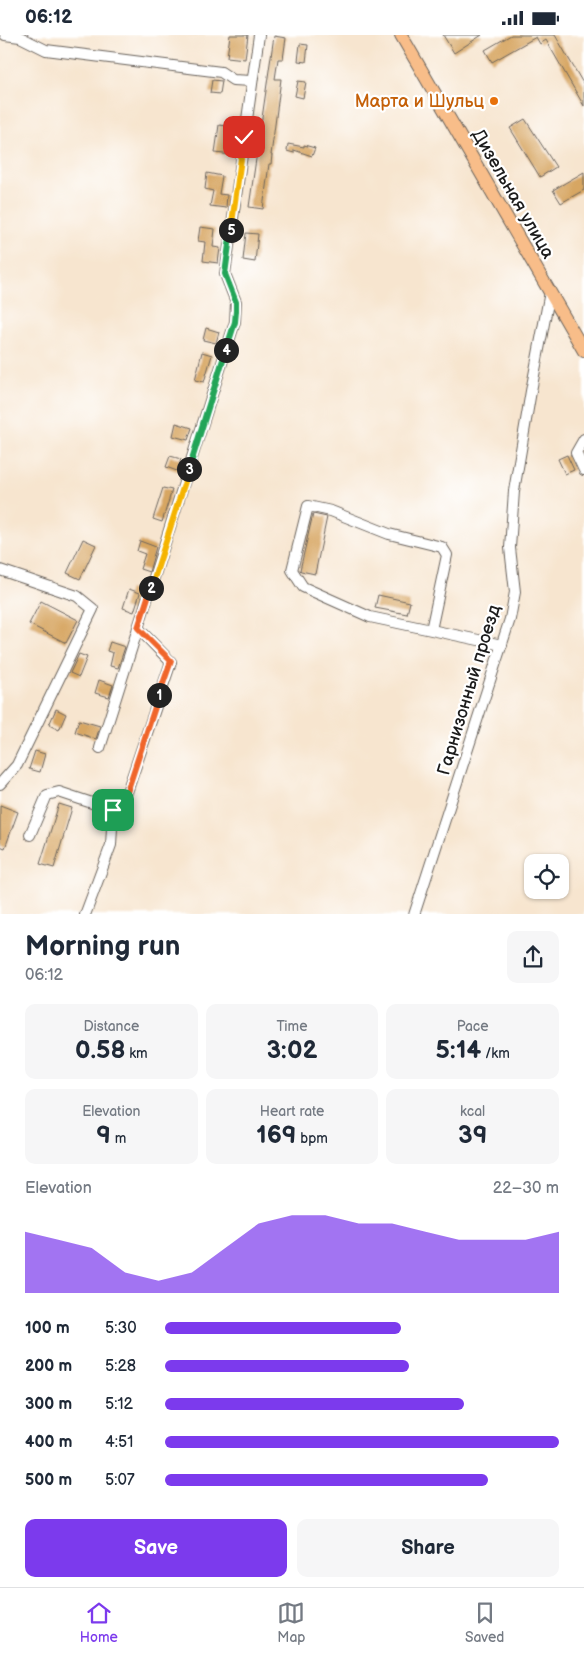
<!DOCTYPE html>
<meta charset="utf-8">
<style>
body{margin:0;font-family:"Balsamiq Sans",sans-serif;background:#f6f6f7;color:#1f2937;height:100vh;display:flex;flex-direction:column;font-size:19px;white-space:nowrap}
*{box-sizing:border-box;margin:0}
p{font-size:16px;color:#747a83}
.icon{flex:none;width:28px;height:28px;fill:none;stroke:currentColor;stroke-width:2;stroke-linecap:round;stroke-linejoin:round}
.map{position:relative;height:879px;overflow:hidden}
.details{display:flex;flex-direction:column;background:#fff;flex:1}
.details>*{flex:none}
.buttons{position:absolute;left:524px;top:819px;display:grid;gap:10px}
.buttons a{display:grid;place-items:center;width:45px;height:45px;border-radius:10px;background:#fff;box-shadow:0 1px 4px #0004;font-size:25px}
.pin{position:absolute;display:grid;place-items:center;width:42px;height:42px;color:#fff;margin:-21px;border-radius:10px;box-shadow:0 2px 8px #0006}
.km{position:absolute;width:25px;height:25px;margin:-12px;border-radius:50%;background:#222;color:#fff;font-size:14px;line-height:25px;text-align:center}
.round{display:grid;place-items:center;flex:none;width:52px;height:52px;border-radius:10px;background:#f6f6f7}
.head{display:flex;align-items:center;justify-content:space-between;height:85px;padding:0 25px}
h1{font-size:28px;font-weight:700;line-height:38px}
.metrics{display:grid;grid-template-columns:repeat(3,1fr);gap:8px;height:85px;padding:5px 25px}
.metrics div{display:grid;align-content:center;border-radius:10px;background:#f6f6f7;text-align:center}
.metrics b{font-size:25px;font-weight:700}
.metrics small{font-size:14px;font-weight:400}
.metrics p{font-size:14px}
.chart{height:140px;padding:10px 25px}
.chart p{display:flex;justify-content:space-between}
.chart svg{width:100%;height:90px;margin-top:5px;fill:#7c3aed;opacity:.7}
.primary-button{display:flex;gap:10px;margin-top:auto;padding:10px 25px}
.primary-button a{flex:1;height:58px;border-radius:10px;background:#7c3aed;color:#fff;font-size:20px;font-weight:700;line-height:58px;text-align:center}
.primary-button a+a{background:#f6f6f7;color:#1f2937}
ul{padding:0 25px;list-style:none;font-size:16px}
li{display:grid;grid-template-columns:80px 60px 1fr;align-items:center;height:38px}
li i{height:12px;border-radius:6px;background:#7c3aed}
.status{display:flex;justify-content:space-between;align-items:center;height:35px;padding:0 25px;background:#fff;direction:ltr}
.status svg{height:14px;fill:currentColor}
.menu{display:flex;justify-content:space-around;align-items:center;height:70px;border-top:1px solid #e0e1e3;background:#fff;font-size:14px;color:#747a83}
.menu a{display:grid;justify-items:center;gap:2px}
.menu .active{color:#7c3aed}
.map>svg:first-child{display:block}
.building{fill:#d7a662}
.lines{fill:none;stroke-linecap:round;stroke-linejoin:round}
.minor-casing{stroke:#69625b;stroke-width:12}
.major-casing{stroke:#69625b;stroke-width:14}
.minor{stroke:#fff;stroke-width:10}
.major{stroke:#f8bd89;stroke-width:12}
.split-1-casing{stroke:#fff;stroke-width:10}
.split-2-casing{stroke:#fff;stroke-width:10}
.split-3-casing{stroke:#fff;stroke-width:10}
.split-4-casing{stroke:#fff;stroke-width:10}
.split-5-casing{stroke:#fff;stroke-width:10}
.split-6-casing{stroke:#fff;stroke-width:10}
.split-1{stroke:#f0652b;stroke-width:6}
.split-2{stroke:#f0652b;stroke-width:6}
.split-3{stroke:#f5b400;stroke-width:6}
.split-4{stroke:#22a559;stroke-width:6}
.split-5{stroke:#22a559;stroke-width:6}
.split-6{stroke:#f5b400;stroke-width:6}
.food-dot{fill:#e8710a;stroke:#fff;stroke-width:2}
.labels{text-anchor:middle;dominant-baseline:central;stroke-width:4.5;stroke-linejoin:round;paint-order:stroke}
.food-label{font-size:18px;fill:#c56008;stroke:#fff;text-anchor:end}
.street-label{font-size:18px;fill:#1c1c1c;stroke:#fff}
</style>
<div class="status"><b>06:12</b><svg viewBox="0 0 49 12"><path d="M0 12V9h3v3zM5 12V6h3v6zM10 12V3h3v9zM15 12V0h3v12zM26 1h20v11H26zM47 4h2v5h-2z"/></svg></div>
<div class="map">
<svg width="584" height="880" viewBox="0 0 584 880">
<rect width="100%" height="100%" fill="#fff"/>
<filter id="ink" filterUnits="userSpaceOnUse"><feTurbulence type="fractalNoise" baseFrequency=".02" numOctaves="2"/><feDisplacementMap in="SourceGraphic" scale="10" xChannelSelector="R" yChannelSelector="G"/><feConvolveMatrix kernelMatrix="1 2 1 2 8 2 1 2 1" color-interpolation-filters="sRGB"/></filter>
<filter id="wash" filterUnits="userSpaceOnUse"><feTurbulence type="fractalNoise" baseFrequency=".0096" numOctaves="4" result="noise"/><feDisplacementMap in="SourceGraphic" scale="20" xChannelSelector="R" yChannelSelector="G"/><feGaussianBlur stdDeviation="1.12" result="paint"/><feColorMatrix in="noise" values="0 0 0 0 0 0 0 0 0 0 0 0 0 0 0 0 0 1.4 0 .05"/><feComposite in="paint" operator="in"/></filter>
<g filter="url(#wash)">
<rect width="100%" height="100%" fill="#f7e5cf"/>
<g id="blocks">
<g class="building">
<path d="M230,0H248L245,24L227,22Z"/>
<path d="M443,0H482L454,18Z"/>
<path d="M511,0H555L584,50V71L546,5L540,9L536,2L492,27L485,15Z"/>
<path d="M274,1L286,3L283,24H278L275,44H281L271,120H272L271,129H269L263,174L249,172Z"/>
<path d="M300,9L308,10L306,27L298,26Z"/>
<path d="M212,45L222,46L220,59L210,58Z"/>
<path d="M298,46L306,47L303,63L295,61Z"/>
<path d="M525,84L556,132L540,142L510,93Z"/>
<path d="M219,90L236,92L232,120L215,118Z"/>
<path d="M288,109L304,112V110L315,113L312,121L294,115V118L287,116Z"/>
<path d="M584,137V155L561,168L553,155Z"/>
<path d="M207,138L222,141L219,159L227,160L226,173L210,171L213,156L205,154Z"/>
<path d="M200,192L215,194L213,212L220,213L218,228L203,226L205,207L198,206Z"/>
<path d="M246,198L258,199L255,227L243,225Z"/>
<path d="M206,293L219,297L216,308L203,305Z"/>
<path d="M202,317L212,320L204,347L195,345Z"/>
<path d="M176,388L192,393L188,405L173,401Z"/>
<path d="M567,420L574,435L565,439L558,424Z"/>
<path d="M170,421L181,424L177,436L166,432Z"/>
<path d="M163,453L172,455L162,487L153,484Z"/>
<path d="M313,479L327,482L315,539L301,536L300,535Z"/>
<path d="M83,504L96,510L80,544L67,538Z"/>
<path d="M140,506L156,512L149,537L140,534L145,519L137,516Z"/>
<path d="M129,554L140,558L134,577L123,573Z"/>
<path d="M378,560L410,567L407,579L375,573Z"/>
<path d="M41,566L78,585L66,608L29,589Z"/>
<path d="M110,607L125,612L118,633L110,631L113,618L107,616Z"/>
<path d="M79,619L87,622L79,642L70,638Z"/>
<path d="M99,645L113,650L109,662L95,658Z"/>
<path d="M56,674L66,679L59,695L49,690Z"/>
<path d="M79,685L100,691L96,704L75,697Z"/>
<path d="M35,716L45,719L40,737L29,734Z"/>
<path d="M59,769L72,773L54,833L40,829Z"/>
<path d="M0,770L18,777L5,813L0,811Z"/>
</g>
</g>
</g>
<g filter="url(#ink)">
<use href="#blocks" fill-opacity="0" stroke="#69625b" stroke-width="1"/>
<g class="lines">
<defs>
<g id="minor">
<path d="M5,0L20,2L46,15L221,37L233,45L252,46"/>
<path d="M584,404L576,418L584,435"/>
<path d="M0,535L77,561L93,574L17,730L0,749"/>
<path d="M431,595L447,520L442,512L389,499L331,476L308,471L292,535L303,552L370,582L502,610"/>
<path d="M100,713L235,287L236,267L225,239L259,0"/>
<path d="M30,800L47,760L59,757L113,775"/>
<path d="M85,880L111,810L113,775L127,757L171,627L138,593"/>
<path d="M414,880L510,584L515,557L510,513L514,456L531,356L550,257"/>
</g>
<path id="major" d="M401,0L584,316"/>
</defs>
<use href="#minor" class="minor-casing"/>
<use href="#major" class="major-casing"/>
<use href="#minor" class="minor"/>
<use href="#major" class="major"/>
</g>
</g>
<g class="lines" filter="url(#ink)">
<defs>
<path id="split-1" d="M113,775L127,757L159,660"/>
<path id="split-2" d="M151,553L138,593L171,626L159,660"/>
<path id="split-3" d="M151,553L189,434"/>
<path id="split-4" d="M189,434L226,315"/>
<path id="split-5" d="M226,315L235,287L236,276V267L225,239L231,195"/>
<path id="split-6" d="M231,195L244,102"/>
</defs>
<use href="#split-1" class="split-1-casing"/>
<use href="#split-2" class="split-2-casing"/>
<use href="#split-3" class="split-3-casing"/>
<use href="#split-4" class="split-4-casing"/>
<use href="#split-5" class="split-5-casing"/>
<use href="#split-6" class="split-6-casing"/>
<use href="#split-1" class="split-1"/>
<use href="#split-2" class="split-2"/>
<use href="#split-3" class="split-3"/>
<use href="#split-4" class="split-4"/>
<use href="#split-5" class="split-5"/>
<use href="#split-6" class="split-6"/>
</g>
<circle class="food-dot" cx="494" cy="66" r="5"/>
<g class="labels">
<g class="food-label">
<text x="484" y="66">Марта и Шульц</text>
</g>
<g class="street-label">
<text transform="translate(513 159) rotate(60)">Дизельная улица</text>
<text transform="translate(469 655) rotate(-73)">Гарнизонный проезд</text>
</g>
</g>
</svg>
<div class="buttons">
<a><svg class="icon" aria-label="locate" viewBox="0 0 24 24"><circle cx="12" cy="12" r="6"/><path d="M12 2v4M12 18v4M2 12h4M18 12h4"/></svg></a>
</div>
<div class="pin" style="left:113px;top:775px;background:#1e9e55"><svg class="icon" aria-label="arrive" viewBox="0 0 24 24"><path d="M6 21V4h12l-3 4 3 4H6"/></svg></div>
<div class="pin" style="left:244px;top:102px;background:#d93025"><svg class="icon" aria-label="check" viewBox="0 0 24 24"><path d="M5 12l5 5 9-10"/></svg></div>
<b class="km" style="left:159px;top:660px">1</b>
<b class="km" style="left:151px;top:553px">2</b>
<b class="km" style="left:189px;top:434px">3</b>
<b class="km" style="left:226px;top:315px">4</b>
<b class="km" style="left:231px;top:195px">5</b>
</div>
<section class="details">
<div class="head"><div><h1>Morning run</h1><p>06:12</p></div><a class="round"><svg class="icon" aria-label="share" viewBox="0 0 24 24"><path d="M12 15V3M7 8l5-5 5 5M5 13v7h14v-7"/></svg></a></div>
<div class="metrics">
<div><p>Distance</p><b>0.58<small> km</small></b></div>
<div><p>Time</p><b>3:02</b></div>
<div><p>Pace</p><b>5:14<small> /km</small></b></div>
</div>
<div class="metrics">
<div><p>Elevation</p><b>9<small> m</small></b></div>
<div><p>Heart rate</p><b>169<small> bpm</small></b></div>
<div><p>kcal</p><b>39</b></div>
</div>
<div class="chart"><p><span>Elevation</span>22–30 m</p>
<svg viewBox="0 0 160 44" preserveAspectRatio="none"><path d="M0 44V14L10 18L20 22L30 34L40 38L50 34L60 22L70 10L80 6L90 6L100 10L110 10L120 14L130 18L140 18L150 18L160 14V44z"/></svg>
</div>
<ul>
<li><b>100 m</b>5:30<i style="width:60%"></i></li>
<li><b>200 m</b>5:28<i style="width:62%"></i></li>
<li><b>300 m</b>5:12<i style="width:76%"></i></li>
<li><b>400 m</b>4:51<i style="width:100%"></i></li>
<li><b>500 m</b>5:07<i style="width:82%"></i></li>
</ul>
<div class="primary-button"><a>Save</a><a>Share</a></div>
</section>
<nav class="menu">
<a class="active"><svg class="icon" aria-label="home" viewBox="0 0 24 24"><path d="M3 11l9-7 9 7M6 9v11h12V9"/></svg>Home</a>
<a><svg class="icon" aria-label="map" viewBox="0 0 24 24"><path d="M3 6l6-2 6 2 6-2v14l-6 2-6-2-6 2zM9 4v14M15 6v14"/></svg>Map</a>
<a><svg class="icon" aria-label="saved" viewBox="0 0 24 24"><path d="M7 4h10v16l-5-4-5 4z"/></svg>Saved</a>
</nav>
